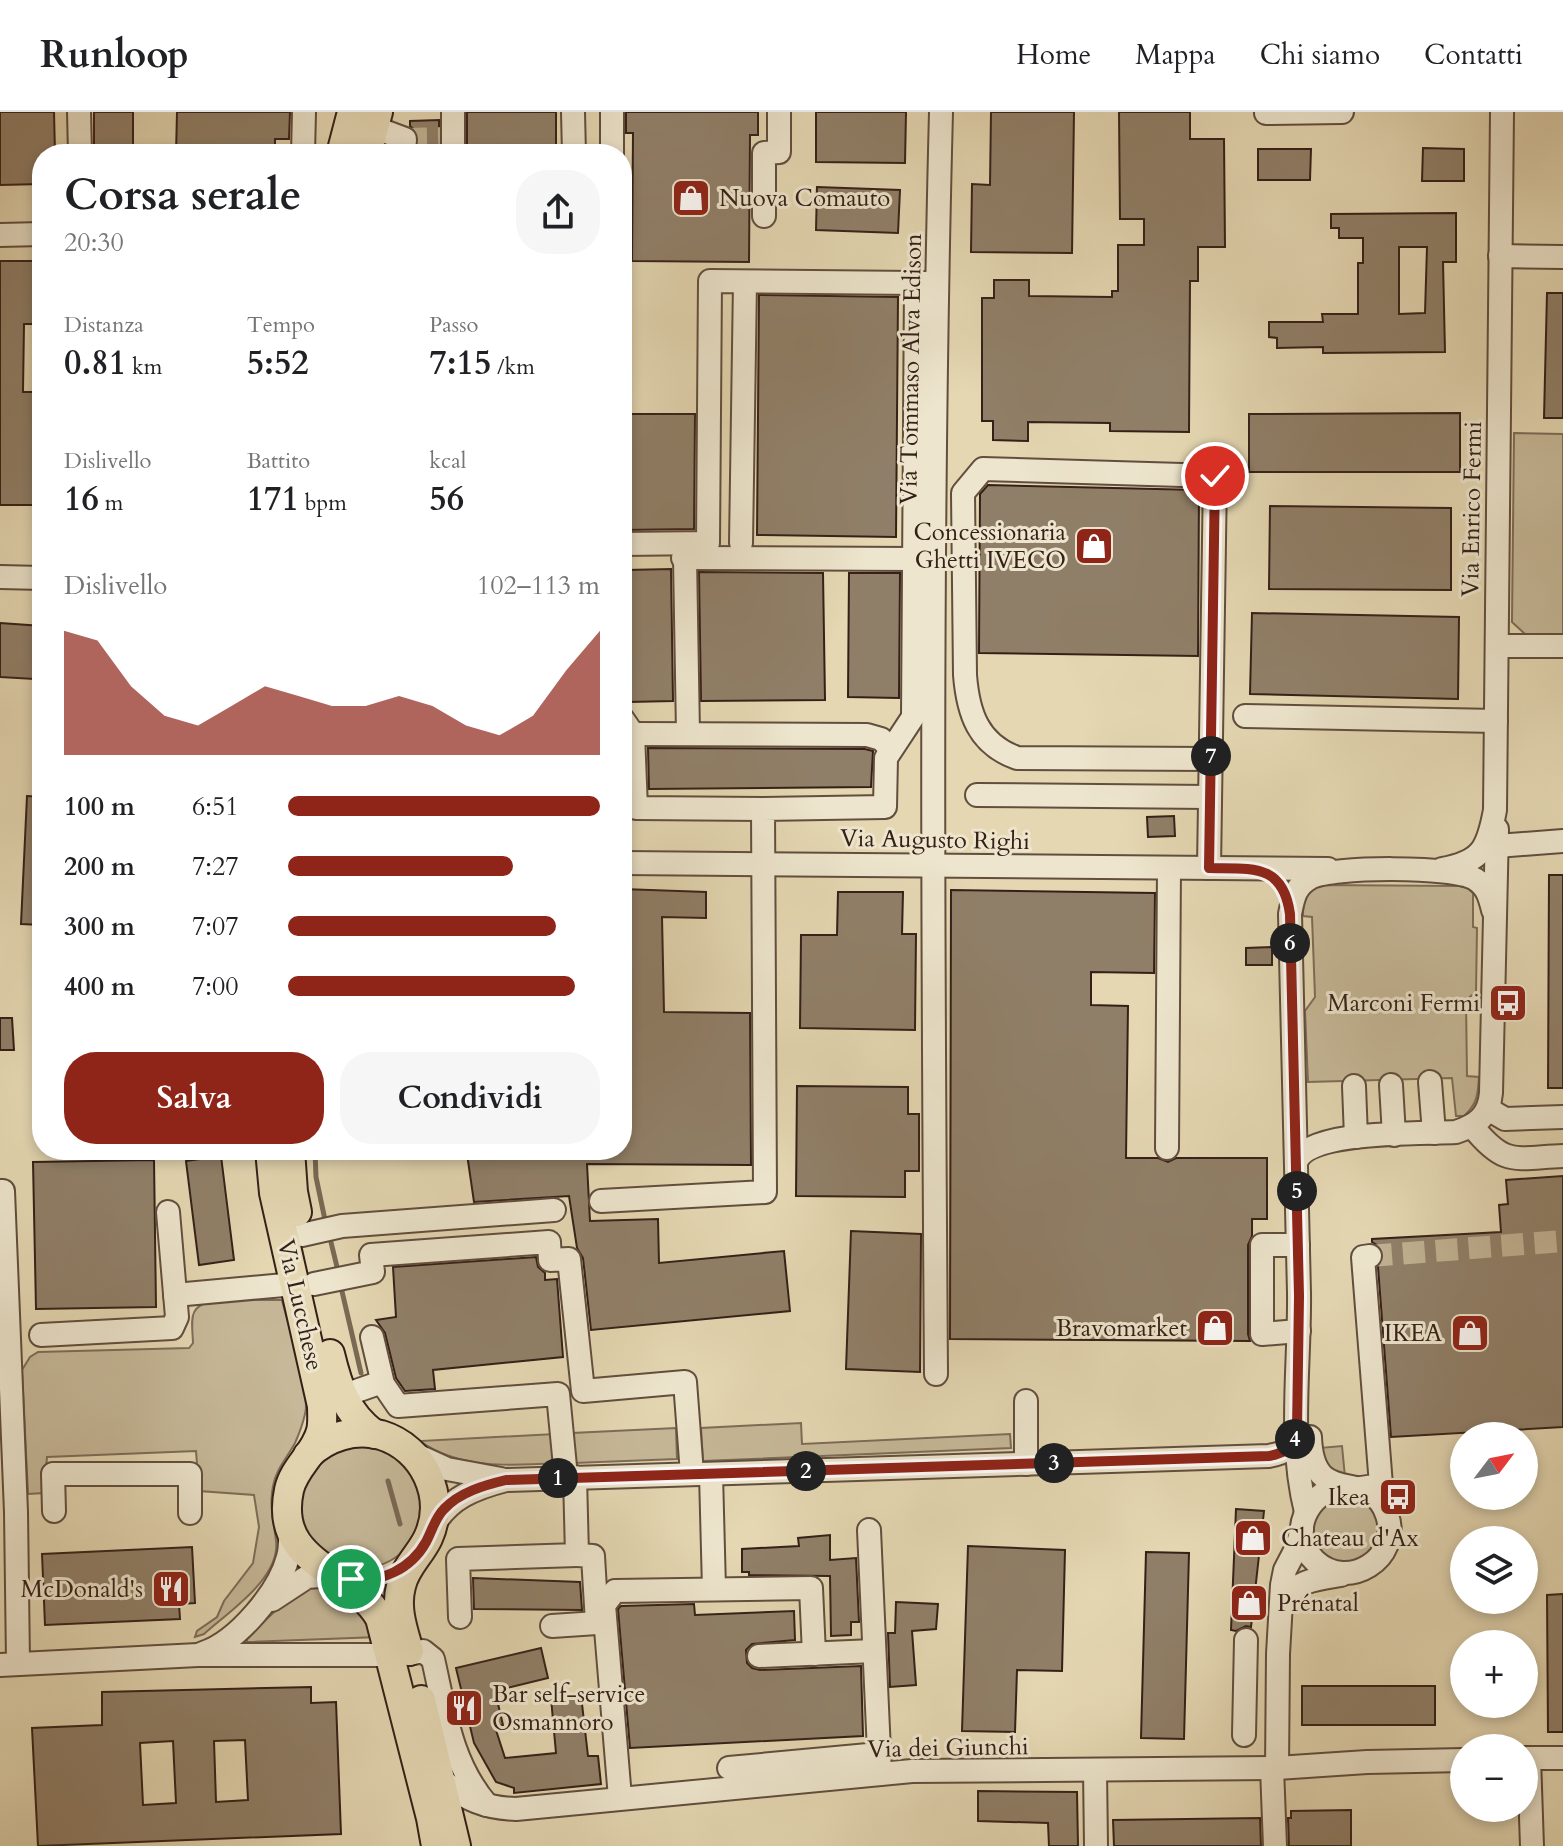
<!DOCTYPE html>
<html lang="it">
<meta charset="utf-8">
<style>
body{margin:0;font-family:Cardo,serif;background:#f6f6f6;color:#202124;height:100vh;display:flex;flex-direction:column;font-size:30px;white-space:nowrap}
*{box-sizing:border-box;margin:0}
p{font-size:26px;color:#757577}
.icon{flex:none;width:44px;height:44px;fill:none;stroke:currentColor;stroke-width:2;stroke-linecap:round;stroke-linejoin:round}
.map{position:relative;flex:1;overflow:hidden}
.side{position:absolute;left:32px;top:32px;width:600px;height:1016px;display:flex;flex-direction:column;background:#fff;border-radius:32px;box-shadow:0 4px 12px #0003}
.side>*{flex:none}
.needle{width:52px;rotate:58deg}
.tools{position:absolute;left:1450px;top:1310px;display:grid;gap:16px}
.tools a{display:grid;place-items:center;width:88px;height:88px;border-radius:50%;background:#fff;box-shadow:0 4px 12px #0003;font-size:40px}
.pin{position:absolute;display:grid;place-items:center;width:68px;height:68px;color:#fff;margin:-34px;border:4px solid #fff;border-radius:50%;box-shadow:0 2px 8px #0007}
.km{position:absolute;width:40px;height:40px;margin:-20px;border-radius:50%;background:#222;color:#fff;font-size:22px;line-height:40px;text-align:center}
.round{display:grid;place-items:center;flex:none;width:84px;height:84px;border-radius:32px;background:#f6f6f6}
.headline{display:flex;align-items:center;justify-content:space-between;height:136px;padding:0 32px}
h1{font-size:44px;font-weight:600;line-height:60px}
.stats{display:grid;grid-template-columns:repeat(3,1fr);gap:12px;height:136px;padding:8px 32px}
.stats div{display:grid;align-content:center}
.stats b{font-size:34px;font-weight:600}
.stats small{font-size:22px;font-weight:400}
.stats p{font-size:22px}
.chart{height:224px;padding:16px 32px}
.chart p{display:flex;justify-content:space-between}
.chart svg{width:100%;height:144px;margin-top:8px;fill:#8f2418;opacity:.7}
.primary-button{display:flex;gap:16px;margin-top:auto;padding:16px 32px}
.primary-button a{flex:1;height:92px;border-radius:32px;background:#8f2418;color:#fff;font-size:32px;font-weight:600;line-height:92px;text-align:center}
.primary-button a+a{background:#f6f6f6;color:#202124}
ul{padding:0 32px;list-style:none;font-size:26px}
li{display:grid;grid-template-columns:128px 96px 1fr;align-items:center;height:60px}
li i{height:20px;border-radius:10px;background:#8f2418}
header{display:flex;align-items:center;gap:48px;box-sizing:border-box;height:112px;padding:0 40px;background:#fff;border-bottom:2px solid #e0e0e0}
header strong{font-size:38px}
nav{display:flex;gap:44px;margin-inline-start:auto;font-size:28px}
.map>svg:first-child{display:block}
.green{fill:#c6b898;stroke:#7e6c58;stroke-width:2}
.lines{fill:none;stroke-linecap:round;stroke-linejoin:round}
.stream{stroke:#7a6955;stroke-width:5}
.building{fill:#907f68;stroke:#352018;stroke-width:2;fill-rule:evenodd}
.minor-tunnel{stroke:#c1b293;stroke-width:22;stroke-dasharray:22 11;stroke-linecap:butt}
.minor-casing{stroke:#614e3e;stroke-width:26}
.major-casing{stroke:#352018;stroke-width:32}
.minor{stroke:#ede5cd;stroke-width:22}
.major{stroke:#e4d7b2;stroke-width:28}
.route-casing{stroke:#fff;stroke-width:16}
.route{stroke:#8f2418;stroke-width:10}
.labels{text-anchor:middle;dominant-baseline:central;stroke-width:6;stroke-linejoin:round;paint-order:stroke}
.poi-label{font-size:24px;fill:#352018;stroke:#ede5cd;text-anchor:end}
.street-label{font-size:24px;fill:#352018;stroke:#ede5cd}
</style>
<header>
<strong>Runloop</strong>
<nav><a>Home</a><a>Mappa</a><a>Chi siamo</a><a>Contatti</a></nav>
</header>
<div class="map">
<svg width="1563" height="1734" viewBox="0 0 1563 1734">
<rect width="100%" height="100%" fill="#e4d7b2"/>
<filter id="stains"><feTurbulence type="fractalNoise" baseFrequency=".0025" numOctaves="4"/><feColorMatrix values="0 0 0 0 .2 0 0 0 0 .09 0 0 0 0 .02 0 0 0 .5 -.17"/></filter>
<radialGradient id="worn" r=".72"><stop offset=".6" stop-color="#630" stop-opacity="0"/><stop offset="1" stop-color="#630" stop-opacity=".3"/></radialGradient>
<g class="green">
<path d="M1514,321L1563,322V522H1525L1512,510Z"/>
<path d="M1317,773L1459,774L1468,776L1473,781V815L1477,816L1476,880L1466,888L1467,964L1479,965C1478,983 1477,992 1464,1004H1456L1452,966L1308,970L1305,899L1315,885L1312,805L1303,804C1303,789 1305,782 1317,773Z"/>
<path d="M216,1188H282C288,1213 311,1280 305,1302C303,1311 299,1322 295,1331C287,1346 276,1357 273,1374C269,1394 274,1409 276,1429C281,1466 228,1500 204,1522L195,1525L197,1519L217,1505L224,1489L253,1451L259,1415L254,1383L199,1379L196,1339L47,1345L44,1381L28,1382L22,1258L30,1245L38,1240L189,1236L193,1231C192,1206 187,1194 216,1188Z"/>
<path d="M801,1311L802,1332L1010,1322L1011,1336L703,1349L701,1316Z"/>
<path d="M676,1316L677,1347L574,1351L572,1321Z"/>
<path d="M555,1322L557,1351C511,1354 459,1357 420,1329Z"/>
<path d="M1342,1334L1345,1365L1330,1360L1319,1336Z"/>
<circle cx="361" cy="1395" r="61"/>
<path d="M1334,1384L1363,1386L1381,1409L1373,1441L1342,1453C1317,1438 1310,1436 1313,1404Z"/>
<path d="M308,1473H340L378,1525L247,1530V1525L299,1477Z"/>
</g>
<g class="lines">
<g class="stream">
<path d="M315,1038L316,1065L325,1108"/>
<path d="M330,1126L337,1155"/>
<path d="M341,1175L361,1261"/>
<path d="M388,1369L400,1412"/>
</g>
</g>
<g class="building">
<path d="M0,0H54L55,42H42V72L0,73Z"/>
<rect x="94" y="0" width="39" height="42"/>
<path d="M177,0H290L289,27H275V42H176Z"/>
<rect x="467" y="0" width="89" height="42"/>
<path d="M626,0H758V23H750L749,150L632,149L633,21H626Z"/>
<path d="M816,0H906L905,51L816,50Z"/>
<path d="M991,0H1074L1072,141L971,140L972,72L990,73Z"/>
<path d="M1119,0H1190V27H1224L1225,135H1198V169H1190L1189,320L1110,319V311L1028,310V329L993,328V309H982V186H994V168H1029V184L1112,185V179H1118V133H1144V107H1120Z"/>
<path d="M439,8V42H418L419,27L416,19L410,14V9Z"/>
<path d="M1423,36L1464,37V69H1422Z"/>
<path d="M1258,37H1311L1310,68H1258Z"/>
<path d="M817,75L900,78L898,121L816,118Z"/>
<path d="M1456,101V150H1443L1445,240L1323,241V235L1277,236V226L1269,225V210H1323L1322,202H1358V151H1363V126H1339V116H1331V102ZM1399,135H1427L1425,201L1399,202Z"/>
<path d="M0,149H42V212H24L23,280H42V393H0Z"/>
<path d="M1547,181H1563V306H1544Z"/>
<path d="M759,183L898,185L896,425L757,423Z"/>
<path d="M1460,301V360H1249V302Z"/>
<path d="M622,302H695L694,417L622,418Z"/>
<path d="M988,373L1199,378L1198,544L979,541L980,382Z"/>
<path d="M1270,394L1451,396V478L1269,477Z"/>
<path d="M671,457L673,589L629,590L626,458Z"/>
<path d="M699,460L823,461L825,588L701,589Z"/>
<path d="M849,461H900L899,586L848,585Z"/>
<path d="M1252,501L1459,505L1458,587L1250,582Z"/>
<path d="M0,511L42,514V545L35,544L34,567L0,565Z"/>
<path d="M648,636L865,637L873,639L871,675L649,677Z"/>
<path d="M27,684L42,685V813L21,812Z"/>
<path d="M1174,704L1175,724L1148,725L1147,705Z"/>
<path d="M1549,763H1563V976H1548Z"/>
<path d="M622,777L706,780V806L662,805L664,900L750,901L751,1053L587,1052L590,1109L658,1107L659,1151L784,1139L790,1199L591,1218L583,1146L577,1136L569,1084L474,1090L467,1042L493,1038H622Z"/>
<path d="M951,778L1155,781L1154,861L1091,860V893L1128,894L1126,1046H1158L1168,1050L1176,1046H1267V1107H1252V1124L1248,1133V1222L1250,1229L950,1227Z"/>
<path d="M838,780H903L902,822H916L915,918L800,916L801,823H837Z"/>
<path d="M1272,835V853H1246V836Z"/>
<path d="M0,906H12L14,938H0Z"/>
<path d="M797,974L908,975V1002H919V1059H905V1085L796,1084Z"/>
<path d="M221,1044L234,1148L199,1153L186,1049Z"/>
<path d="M154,1048L156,1195L36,1197L33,1050Z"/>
<path d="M1563,1064V1315L1391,1325L1378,1155L1384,1143L1380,1135L1372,1130V1127L1501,1120L1499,1093L1508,1092L1506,1068Z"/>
<path d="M851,1119L921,1122L920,1260L846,1257Z"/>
<path d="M536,1145L538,1155L545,1161V1168L557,1167L563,1245L433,1258L435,1277L405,1279L396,1266L385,1221L376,1208L396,1205L393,1155Z"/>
<path d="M1236,1397L1264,1399L1251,1515L1246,1514L1236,1519L1231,1518Z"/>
<path d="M830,1423V1448L856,1446L859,1510H851V1523L831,1524L830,1464L749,1463V1460H742V1437L799,1434L798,1426Z"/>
<path d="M968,1434L1065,1438L1062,1559L1017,1558L1015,1620L962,1619Z"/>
<path d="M192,1435L195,1491L179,1492L180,1507L45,1513L42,1442Z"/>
<path d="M1146,1440L1189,1441L1184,1627L1141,1626Z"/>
<path d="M473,1466L580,1470L582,1498L474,1497Z"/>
<path d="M1563,1482V1620H1548L1547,1483Z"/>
<path d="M896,1490L938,1492L936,1517L912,1519L916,1573L890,1575L888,1521H895Z"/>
<path d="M694,1492L695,1503L794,1499L795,1528L752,1532L746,1538L747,1551L752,1556L760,1558L861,1554L863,1624L630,1636L618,1497L621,1494Z"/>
<path d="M541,1536L548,1566L495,1579L503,1613L495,1615L505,1646L556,1641L551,1586L581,1583L588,1644H598L601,1672L514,1681V1676L496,1670L474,1631L456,1556Z"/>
<rect x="1302" y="1574" width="133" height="39"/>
<path d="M311,1575V1591L336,1590L341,1722L38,1734L32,1616L102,1613V1580ZM245,1628L248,1688L216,1690L214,1629ZM173,1629L176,1691L143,1693L140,1631Z"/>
<path d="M978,1679L1077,1680L1078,1734H1049L1048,1711L978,1709Z"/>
<path d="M1351,1698V1734H1289L1288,1706H1291V1699Z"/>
<path d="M1260,1706L1261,1734H1114L1113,1708Z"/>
</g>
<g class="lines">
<g class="minor-tunnel">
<path d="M405,27L453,26"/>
<path d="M1370,1144L1563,1129"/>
</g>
<defs>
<g id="minor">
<path d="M79,0L80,42"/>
<path d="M453,0V42"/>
<path d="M573,0L574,42"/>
<path d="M1266,1L1342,0"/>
<path d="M373,15L405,27L404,42"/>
<path d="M303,42L304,0"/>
<path d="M612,42V0"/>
<path d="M764,104V41L779,40V0"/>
<path d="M0,123L42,122"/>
<path d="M1500,144L1563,145"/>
<path d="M741,431L745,170"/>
<path d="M622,432L708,431L710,169L916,171"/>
<path d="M683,446L914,447"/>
<path d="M685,446L688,622"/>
<path d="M0,465L42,466"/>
<path d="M1497,534H1563"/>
<path d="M1245,604L1496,609"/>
<path d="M622,606L633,622L636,696L763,697"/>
<path d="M633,622L867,623L881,627L891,637"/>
<path d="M977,683L1210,685"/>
<path d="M1497,734L1563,729"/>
<path d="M622,751L1328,757"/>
<path d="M1209,756L1215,364L983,357L963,381L965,563C968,601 978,632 1017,646L1211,647"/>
<path d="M1442,757C1482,750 1488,736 1495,698L1502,0"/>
<path d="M1430,970L1434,1021"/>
<path d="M1391,973L1394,1023"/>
<path d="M1354,974L1356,1025"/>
<path d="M1488,997L1505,1007L1563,1005"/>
<path d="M1472,1014C1505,1055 1514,1046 1563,1044"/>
<path d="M1167,1036L1169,756"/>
<path d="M1296,1050C1308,1017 1424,1022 1456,1020C1477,1013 1489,1004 1491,981L1497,717"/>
<path d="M0,1079H3L16,1400L18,1550"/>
<path d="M601,1089L765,1080L763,697L885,695L886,646L913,605L916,171H937"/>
<path d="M302,1123L342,1114L554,1098"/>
<path d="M1298,1133H1262V1222L1299,1219"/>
<path d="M314,1172L373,1160L371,1143L549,1130L550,1148L569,1147L583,1279L685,1270L692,1362"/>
<path d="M175,1183L295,1172"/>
<path d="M41,1223L172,1216L177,1205L168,1100"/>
<path d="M372,1225L383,1272L398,1294L558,1282L566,1365"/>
<path d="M936,1262C933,842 930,421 941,0"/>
<path d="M342,1284L382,1270"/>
<path d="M1310,1325C1313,1401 1370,1352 1387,1403C1402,1446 1348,1480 1315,1449C1287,1422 1307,1381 1341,1374"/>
<path d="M412,1341L447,1357L501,1367"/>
<path d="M1026,1352V1289"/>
<path d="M711,1362L714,1477"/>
<path d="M1361,1376L1381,1373L1363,1145L1370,1144"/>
<path d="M54,1399L53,1362H190V1401"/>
<path d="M1306,1400C1288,1329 1300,1253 1299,1181C1297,1054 1292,928 1290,802C1293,787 1295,774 1310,766C1331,754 1454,754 1475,767C1487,774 1490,786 1493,798"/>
<path d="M432,1416C448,1386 475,1376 506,1368L1269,1344C1286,1341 1293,1335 1297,1318"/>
<path d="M869,1418L880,1662"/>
<path d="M272,1488L307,1465L334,1463"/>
<path d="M1283,1489C1297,1468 1317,1467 1341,1463"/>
<path d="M460,1505L458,1447L577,1443L575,1365"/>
<path d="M552,1514L597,1511L593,1444L577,1443"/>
<path d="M203,1541C237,1530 279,1480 288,1445C291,1435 290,1425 290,1414"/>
<path d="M409,1542L423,1539L433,1547C445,1600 451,1651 487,1693"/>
<path d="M759,1544L874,1539"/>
<path d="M0,1553L198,1543H391"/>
<path d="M1244,1623L1246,1528"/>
<path d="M1524,1646H1563"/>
<path d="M1529,1646L1532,1734"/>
<path d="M729,1656L879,1642"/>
<path d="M1272,1656L1275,1734"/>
<path d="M1277,1656L1278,1542L1282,1473L1285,1458L1297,1435L1302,1417"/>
<path d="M1095,1658L1096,1734"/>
<path d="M442,1668C466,1688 485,1696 516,1697L912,1659L1277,1656L1367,1650L1464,1648"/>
<path d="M620,1686L604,1493L615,1479L811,1476L814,1542"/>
</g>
<g id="major">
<path d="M341,42L352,0"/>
<path d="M367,42L378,0"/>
<path d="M270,1038L274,1081L322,1294C322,1302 323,1311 321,1319C316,1341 294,1355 289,1378C273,1453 351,1456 380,1506L431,1706L436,1734"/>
<path d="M290,1038L293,1080L297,1100"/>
<path d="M330,1242C338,1275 346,1301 374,1322"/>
<path d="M308,1343C327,1325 354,1316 381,1323C424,1336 447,1385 428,1426C420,1443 405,1455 401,1474C395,1496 403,1518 409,1539"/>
<path d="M421,1588L456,1734"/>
</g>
</defs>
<use href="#minor" class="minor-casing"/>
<use href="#major" class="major-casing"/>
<use href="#minor" class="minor"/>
<use href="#major" class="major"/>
</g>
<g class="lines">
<defs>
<path id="route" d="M351,1467C381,1471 411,1457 426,1430C432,1419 435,1406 444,1397C460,1380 485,1373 506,1368L1269,1344C1286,1341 1293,1335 1297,1318L1299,1184L1290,802C1283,751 1252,757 1209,756L1215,364"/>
</defs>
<use href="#route" class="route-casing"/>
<use href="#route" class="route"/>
</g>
<defs>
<symbol id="shop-square" viewBox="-11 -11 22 22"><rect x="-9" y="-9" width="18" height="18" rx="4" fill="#8f2418" stroke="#ede5cd"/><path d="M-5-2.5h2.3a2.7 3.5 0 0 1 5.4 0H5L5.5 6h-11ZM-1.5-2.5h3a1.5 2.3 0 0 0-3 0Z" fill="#fff"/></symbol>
<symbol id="bus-square" viewBox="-11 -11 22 22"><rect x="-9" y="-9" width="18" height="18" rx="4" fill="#8f2418" stroke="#ede5cd"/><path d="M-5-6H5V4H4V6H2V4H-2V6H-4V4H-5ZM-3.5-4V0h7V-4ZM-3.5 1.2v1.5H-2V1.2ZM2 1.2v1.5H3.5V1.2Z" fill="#fff"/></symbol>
<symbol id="restaurant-square" viewBox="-11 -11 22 22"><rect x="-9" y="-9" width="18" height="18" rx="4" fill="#8f2418" stroke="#ede5cd"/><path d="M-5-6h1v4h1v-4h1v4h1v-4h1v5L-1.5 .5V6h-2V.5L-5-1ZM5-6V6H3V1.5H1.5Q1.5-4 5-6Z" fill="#fff"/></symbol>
</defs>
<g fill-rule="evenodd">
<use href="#shop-square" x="669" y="64" width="44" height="44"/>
<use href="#shop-square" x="1072" y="412" width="44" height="44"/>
<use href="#bus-square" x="1486" y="869" width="44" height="44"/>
<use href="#shop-square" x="1193" y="1194" width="44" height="44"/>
<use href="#shop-square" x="1448" y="1199" width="44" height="44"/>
<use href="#bus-square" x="1376" y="1363" width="44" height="44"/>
<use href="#shop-square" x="1231" y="1404" width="44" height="44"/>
<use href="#restaurant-square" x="149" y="1455" width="44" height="44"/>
<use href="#shop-square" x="1227" y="1469" width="44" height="44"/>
<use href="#restaurant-square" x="442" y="1574" width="44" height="44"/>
</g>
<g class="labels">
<g class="poi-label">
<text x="719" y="86" text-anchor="start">Nuova Comauto</text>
<text x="1066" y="420">Concessionaria<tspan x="1066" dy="28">Ghetti IVECO</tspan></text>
<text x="1480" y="891">Marconi Fermi</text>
<text x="1187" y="1216">Bravomarket</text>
<text x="1442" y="1221">IKEA</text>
<text x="1370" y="1385">Ikea</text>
<text x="1281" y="1426" text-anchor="start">Chateau d'Ax</text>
<text x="143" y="1477">McDonald's</text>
<text x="1277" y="1491" text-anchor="start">Prénatal</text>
<text x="492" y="1582" text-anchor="start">Bar self-service<tspan x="492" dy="28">Osmannoro</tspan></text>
</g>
<g class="street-label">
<text transform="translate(911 257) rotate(-89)">Via Tommaso Alva Edison</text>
<text transform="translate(1472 397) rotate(-89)">Via Enrico Fermi</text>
<text transform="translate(935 728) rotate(1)">Via Augusto Righi</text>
<text transform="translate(300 1193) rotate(77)">Via Lucchese</text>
<text transform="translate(948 1636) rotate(-1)">Via dei Giunchi</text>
</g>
</g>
<rect width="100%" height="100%" filter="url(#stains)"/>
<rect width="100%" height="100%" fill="url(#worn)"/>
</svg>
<div class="tools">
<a><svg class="needle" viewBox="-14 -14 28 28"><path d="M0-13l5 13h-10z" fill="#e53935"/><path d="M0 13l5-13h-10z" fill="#757577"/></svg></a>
<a><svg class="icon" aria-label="layers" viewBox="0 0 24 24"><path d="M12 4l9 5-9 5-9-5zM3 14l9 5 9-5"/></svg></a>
<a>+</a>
<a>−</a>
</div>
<div class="pin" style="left:351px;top:1467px;background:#1e9e55"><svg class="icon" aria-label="arrive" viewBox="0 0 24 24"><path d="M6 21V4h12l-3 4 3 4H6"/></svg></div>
<div class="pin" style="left:1215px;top:364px;background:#d93025"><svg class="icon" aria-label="check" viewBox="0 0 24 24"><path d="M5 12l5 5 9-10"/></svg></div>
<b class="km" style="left:558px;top:1366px">1</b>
<b class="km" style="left:806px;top:1359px">2</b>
<b class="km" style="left:1054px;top:1351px">3</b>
<b class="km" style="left:1295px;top:1327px">4</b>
<b class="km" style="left:1297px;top:1079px">5</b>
<b class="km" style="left:1290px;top:831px">6</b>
<b class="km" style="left:1211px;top:644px">7</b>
<section class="side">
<div class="headline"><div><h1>Corsa serale</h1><p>20:30</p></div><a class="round"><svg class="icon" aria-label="share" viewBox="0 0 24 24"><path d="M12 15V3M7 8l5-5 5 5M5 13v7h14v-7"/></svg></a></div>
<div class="stats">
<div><p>Distanza</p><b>0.81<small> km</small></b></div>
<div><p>Tempo</p><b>5:52</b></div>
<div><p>Passo</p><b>7:15<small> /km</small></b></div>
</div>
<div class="stats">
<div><p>Dislivello</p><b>16<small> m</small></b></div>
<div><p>Battito</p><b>171<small> bpm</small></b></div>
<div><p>kcal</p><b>56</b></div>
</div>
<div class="chart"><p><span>Dislivello</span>102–113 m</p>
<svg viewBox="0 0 160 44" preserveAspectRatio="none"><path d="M0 44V6L10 9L20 23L30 32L40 35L50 29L60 23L70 26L80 29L90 29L100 26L110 29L120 35L130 38L140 32L150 18L160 6V44z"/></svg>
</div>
<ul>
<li><b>100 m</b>6:51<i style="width:100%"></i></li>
<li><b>200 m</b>7:27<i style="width:72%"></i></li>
<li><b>300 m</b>7:07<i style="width:86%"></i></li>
<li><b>400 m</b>7:00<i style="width:92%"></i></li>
</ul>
<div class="primary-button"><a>Salva</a><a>Condividi</a></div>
</section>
</div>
